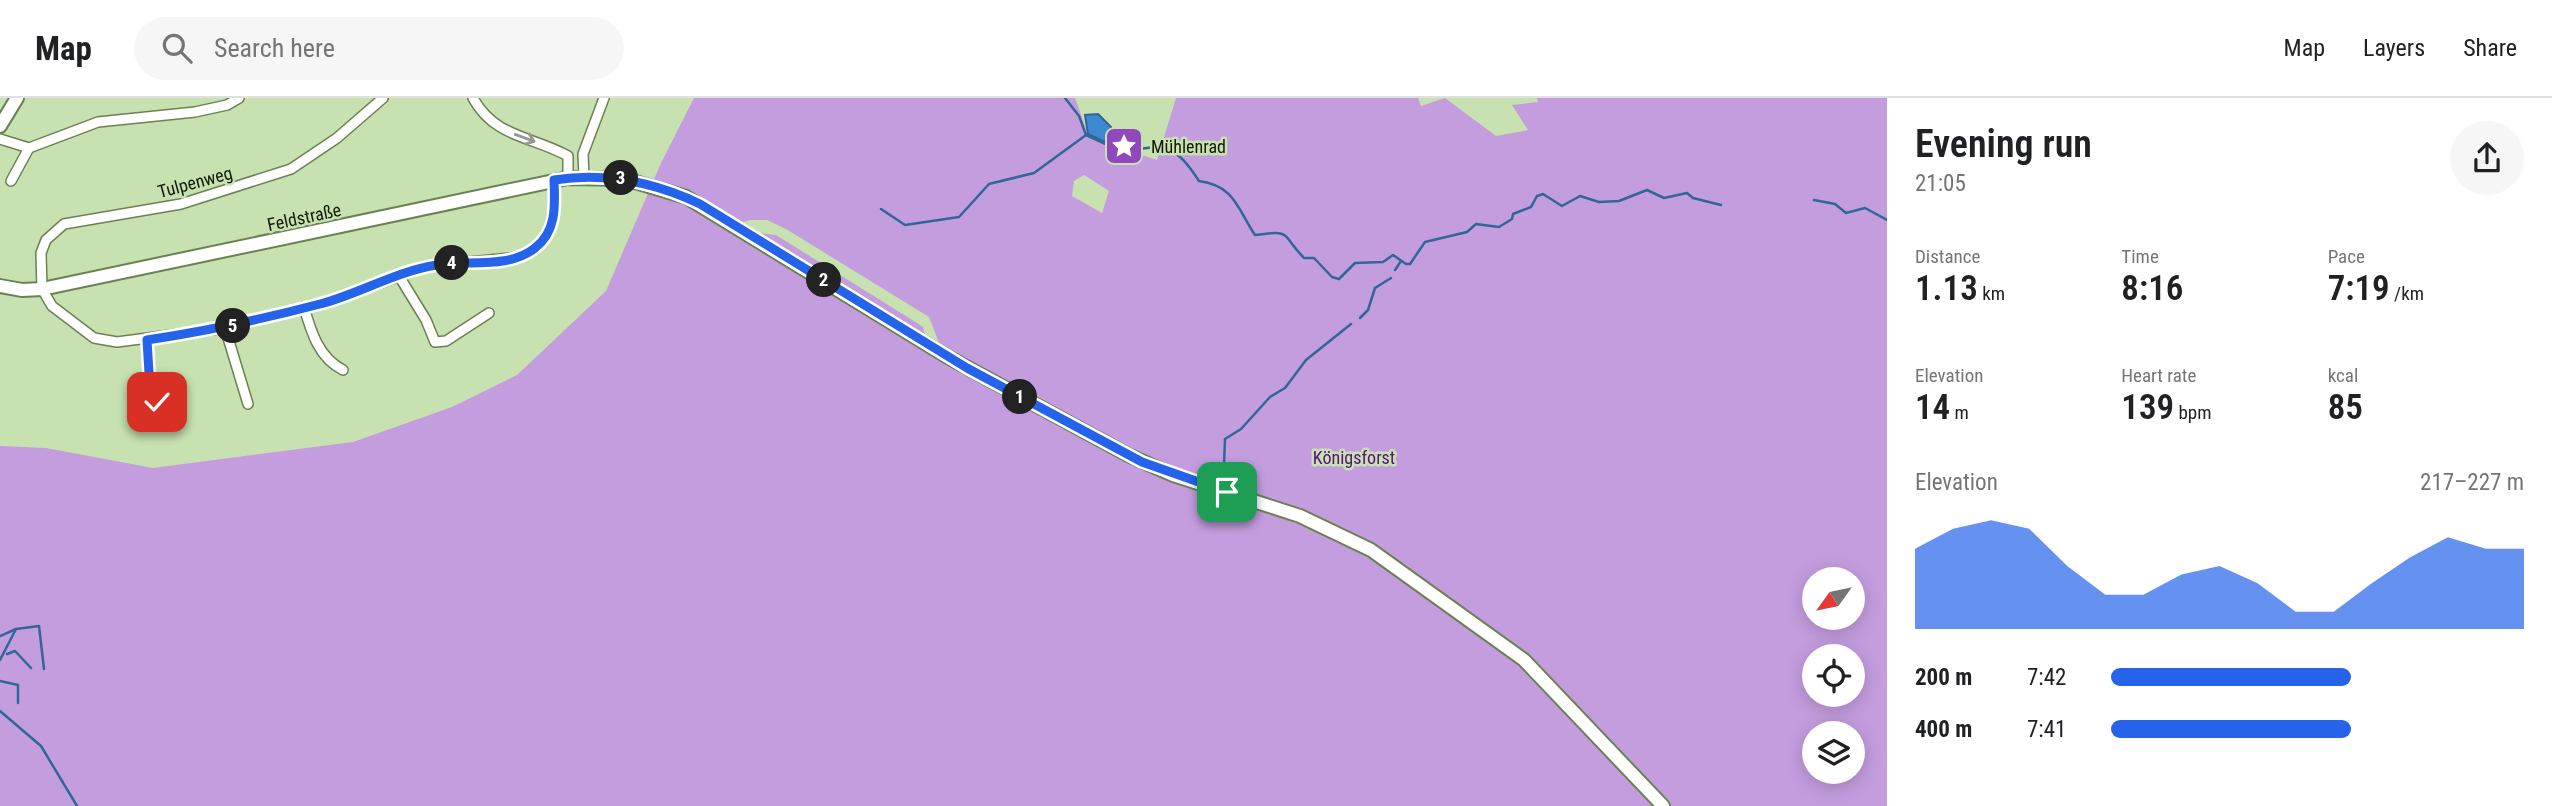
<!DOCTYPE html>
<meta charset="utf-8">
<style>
body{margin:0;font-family:"Roboto Condensed",sans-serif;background:#f6f6f6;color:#202124;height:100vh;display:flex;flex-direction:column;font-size:26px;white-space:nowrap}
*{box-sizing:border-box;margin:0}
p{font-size:23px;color:#757577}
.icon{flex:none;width:38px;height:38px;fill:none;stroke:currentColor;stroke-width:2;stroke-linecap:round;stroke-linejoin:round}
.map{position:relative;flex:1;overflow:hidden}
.panel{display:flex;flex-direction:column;background:#fff;width:665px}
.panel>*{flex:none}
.needle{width:46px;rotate:237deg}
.tools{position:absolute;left:1802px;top:469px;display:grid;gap:14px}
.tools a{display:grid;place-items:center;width:63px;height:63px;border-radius:50%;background:#fff;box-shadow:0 4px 18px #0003;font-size:35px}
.pin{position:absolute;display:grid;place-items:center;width:60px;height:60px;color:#fff;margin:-30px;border-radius:14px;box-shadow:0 4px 10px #0006}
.km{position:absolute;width:35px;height:35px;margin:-18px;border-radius:50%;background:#222;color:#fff;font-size:19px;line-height:35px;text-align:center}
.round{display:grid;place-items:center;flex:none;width:74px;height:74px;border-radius:37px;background:#f6f6f6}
.headline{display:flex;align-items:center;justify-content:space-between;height:119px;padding:0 28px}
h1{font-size:38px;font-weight:600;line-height:52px}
.metrics{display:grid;grid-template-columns:repeat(3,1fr);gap:10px;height:119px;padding:7px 28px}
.metrics div{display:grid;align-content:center}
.metrics b{font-size:35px;font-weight:600}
.metrics small{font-size:19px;font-weight:400}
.metrics p{font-size:19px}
.chart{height:196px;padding:14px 28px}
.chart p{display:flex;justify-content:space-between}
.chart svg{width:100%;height:126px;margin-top:7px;fill:#2563eb;opacity:.7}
ul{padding:0 28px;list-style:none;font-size:23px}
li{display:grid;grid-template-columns:112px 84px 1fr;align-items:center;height:52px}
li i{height:18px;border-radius:9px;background:#2563eb}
header{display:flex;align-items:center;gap:42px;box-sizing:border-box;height:98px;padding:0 35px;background:#fff;border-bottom:2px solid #e0e0e0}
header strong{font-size:33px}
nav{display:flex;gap:38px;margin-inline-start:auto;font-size:24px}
.search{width:490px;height:63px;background:#f6f6f6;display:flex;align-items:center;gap:18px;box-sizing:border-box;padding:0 24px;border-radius:38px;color:#757577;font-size:26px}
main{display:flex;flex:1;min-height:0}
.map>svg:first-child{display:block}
.green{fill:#c49ddf;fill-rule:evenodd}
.water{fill:#3e88d2;stroke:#306795;stroke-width:2}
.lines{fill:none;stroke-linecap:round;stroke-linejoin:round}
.stream{stroke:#306795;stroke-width:2.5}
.minor-casing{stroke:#6a8154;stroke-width:12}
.secondary-casing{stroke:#6a8154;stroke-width:16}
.minor{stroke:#fff;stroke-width:9}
.secondary{stroke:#fff;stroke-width:12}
.oneway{stroke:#949890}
.route-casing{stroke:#fff;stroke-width:14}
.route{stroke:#2563eb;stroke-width:9}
.labels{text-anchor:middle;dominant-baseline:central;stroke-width:5;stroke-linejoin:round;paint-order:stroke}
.poi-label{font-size:18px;fill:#111a08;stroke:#c7e2b0;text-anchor:start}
.street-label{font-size:18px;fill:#111a08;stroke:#c7e2b0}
.park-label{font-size:18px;fill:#570f79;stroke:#c7e2b0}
</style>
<header>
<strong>Map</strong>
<div class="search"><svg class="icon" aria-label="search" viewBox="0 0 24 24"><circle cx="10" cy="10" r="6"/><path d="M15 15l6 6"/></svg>Search here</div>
<nav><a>Map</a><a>Layers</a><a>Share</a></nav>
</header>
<main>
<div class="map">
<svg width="1887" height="708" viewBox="0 0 1887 708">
<rect width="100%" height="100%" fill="#c7e2b0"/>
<path class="green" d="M694,0H1075L1088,36L1098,43L1157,62L1176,0H1418L1421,8L1445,0L1496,38L1528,32L1512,7L1538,4L1537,0H1887V708H0V348L46,350L153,370L353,344L452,309L517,277L606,193L661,65ZM1084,77L1109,93L1102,115L1072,98L1074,83ZM750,122H767L786,131L929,219L941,250L926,241L923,229L917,225L776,137L757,135L740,125ZM1815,481H1853V520H1815ZM1815,558H1853V597H1815ZM1815,635H1853V674H1815Z"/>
<path class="water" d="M1098,16L1111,29L1112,47L1088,36L1085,17Z"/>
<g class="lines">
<g class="stream">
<path d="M1065,0L1079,18L1086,37L1112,49"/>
<path d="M1125,55C1165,43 1177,49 1199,83C1235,88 1237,110 1255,137C1293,132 1280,135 1304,160H1314L1332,179L1339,181L1355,165L1383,164L1393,157L1406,166H1410L1425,144L1467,134L1476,126L1499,129L1512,121L1513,116L1531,109L1537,98L1543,96L1562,108L1580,98L1599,104L1619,103L1647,92L1664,100L1687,95L1693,100L1721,107"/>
<path d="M1814,102L1835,106L1846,115L1865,110L1887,122"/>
<path d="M881,111L905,127L959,119L989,86L1034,75L1086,37"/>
<path d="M1395,172L1401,163"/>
<path d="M1360,220L1368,212L1375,190L1391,180"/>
<path d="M1224,367L1225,341L1241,331L1270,299L1285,290L1306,262L1351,226"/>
<path d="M0,538L16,531"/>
<path d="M7,556L15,553L31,570"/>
<path d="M0,562L16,531L39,528L44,571"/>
<path d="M0,583L18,587V605"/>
<path d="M0,613L41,648L77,708"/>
</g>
<defs>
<g id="minor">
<path d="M383,0L337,40L291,71L181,106L64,126L46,142L41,155L42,191L52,208L94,240L117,244L225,230L319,207L427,168L520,159L536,150L548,136L555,107L554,82"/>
<path d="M473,0C495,40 532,38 568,58V80"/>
<path d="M0,41L29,50L98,24L195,14L227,7L239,0"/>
<path d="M584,79L583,56L604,0"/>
<path d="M11,83L29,50"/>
<path d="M399,178L426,222L435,244L446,243L489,215"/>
<path d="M304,209C311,234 319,260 343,272"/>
<path d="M225,230L248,306"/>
<path d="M147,242L149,275L162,319"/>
</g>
<g id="secondary">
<path d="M0,28L17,0"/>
<path d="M0,188L22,192L42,191L568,80L625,81L686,99L946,258L1128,357L1173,377L1300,418L1371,452L1524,562L1663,708"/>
</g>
</defs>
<use href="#minor" class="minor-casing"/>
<use href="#secondary" class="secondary-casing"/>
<use href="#minor" class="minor"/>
<use href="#secondary" class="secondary"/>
</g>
<defs><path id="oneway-shaft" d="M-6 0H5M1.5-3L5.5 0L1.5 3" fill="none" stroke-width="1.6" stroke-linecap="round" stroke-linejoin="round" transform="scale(1.75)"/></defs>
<use class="oneway" href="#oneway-shaft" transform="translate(525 40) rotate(20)"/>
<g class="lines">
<defs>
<path id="route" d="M157,304L149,275L147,242C206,233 263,221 320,206C359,196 396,173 437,167C468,162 509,171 535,150C557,133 555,107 554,82C606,74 654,84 700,106L967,270L1142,364L1227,394"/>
</defs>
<use href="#route" class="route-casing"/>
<use href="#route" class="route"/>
</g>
<defs>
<symbol id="sight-square" viewBox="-11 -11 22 22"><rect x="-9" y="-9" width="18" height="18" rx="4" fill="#9048bb" stroke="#c7e2b0"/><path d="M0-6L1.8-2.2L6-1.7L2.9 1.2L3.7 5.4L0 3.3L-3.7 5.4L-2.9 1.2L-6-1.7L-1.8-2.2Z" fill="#fff"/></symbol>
</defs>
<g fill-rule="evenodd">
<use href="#sight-square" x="1102" y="26" width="44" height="44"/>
</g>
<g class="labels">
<g class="poi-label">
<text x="1151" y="48">Mühlenrad</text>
</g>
<g class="street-label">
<text transform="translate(195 84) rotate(-15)">Tulpenweg</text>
<text transform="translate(304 119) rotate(-12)">Feldstraße</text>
</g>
<g class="park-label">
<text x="1354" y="359">Königsforst</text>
</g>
</g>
</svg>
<div class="tools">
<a><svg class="needle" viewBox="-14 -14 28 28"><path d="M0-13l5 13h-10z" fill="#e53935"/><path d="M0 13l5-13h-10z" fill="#757577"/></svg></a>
<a><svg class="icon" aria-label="locate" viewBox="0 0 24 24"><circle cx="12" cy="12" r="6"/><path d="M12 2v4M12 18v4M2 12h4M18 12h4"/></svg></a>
<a><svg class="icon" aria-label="layers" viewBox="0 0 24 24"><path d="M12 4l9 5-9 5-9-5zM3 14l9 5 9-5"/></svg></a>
</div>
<div class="pin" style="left:1227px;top:394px;background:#1e9e55"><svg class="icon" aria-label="arrive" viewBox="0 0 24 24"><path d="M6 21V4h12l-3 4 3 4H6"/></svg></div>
<div class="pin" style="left:157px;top:304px;background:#d93025"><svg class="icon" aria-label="check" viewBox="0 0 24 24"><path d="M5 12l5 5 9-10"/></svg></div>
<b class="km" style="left:1020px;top:299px">1</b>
<b class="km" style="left:824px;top:182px">2</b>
<b class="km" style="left:621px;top:80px">3</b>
<b class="km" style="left:452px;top:165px">4</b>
<b class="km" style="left:233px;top:228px">5</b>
</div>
<section class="panel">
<div class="headline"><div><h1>Evening run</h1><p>21:05</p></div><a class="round"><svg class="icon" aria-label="share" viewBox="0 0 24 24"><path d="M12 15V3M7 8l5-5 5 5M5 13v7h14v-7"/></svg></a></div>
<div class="metrics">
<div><p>Distance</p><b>1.13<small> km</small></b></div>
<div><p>Time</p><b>8:16</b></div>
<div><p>Pace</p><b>7:19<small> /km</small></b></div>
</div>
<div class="metrics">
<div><p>Elevation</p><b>14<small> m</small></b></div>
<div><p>Heart rate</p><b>139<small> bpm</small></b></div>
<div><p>kcal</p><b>85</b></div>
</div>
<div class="chart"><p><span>Elevation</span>217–227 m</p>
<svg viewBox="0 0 160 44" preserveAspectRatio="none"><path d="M0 44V16L10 9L20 6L30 9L40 22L50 32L60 32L70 25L80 22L90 28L100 38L110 38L120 28L130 19L140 12L150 16L160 16V44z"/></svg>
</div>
<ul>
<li><b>200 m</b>7:42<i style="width:58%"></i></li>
<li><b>400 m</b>7:41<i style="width:58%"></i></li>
</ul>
</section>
</main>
